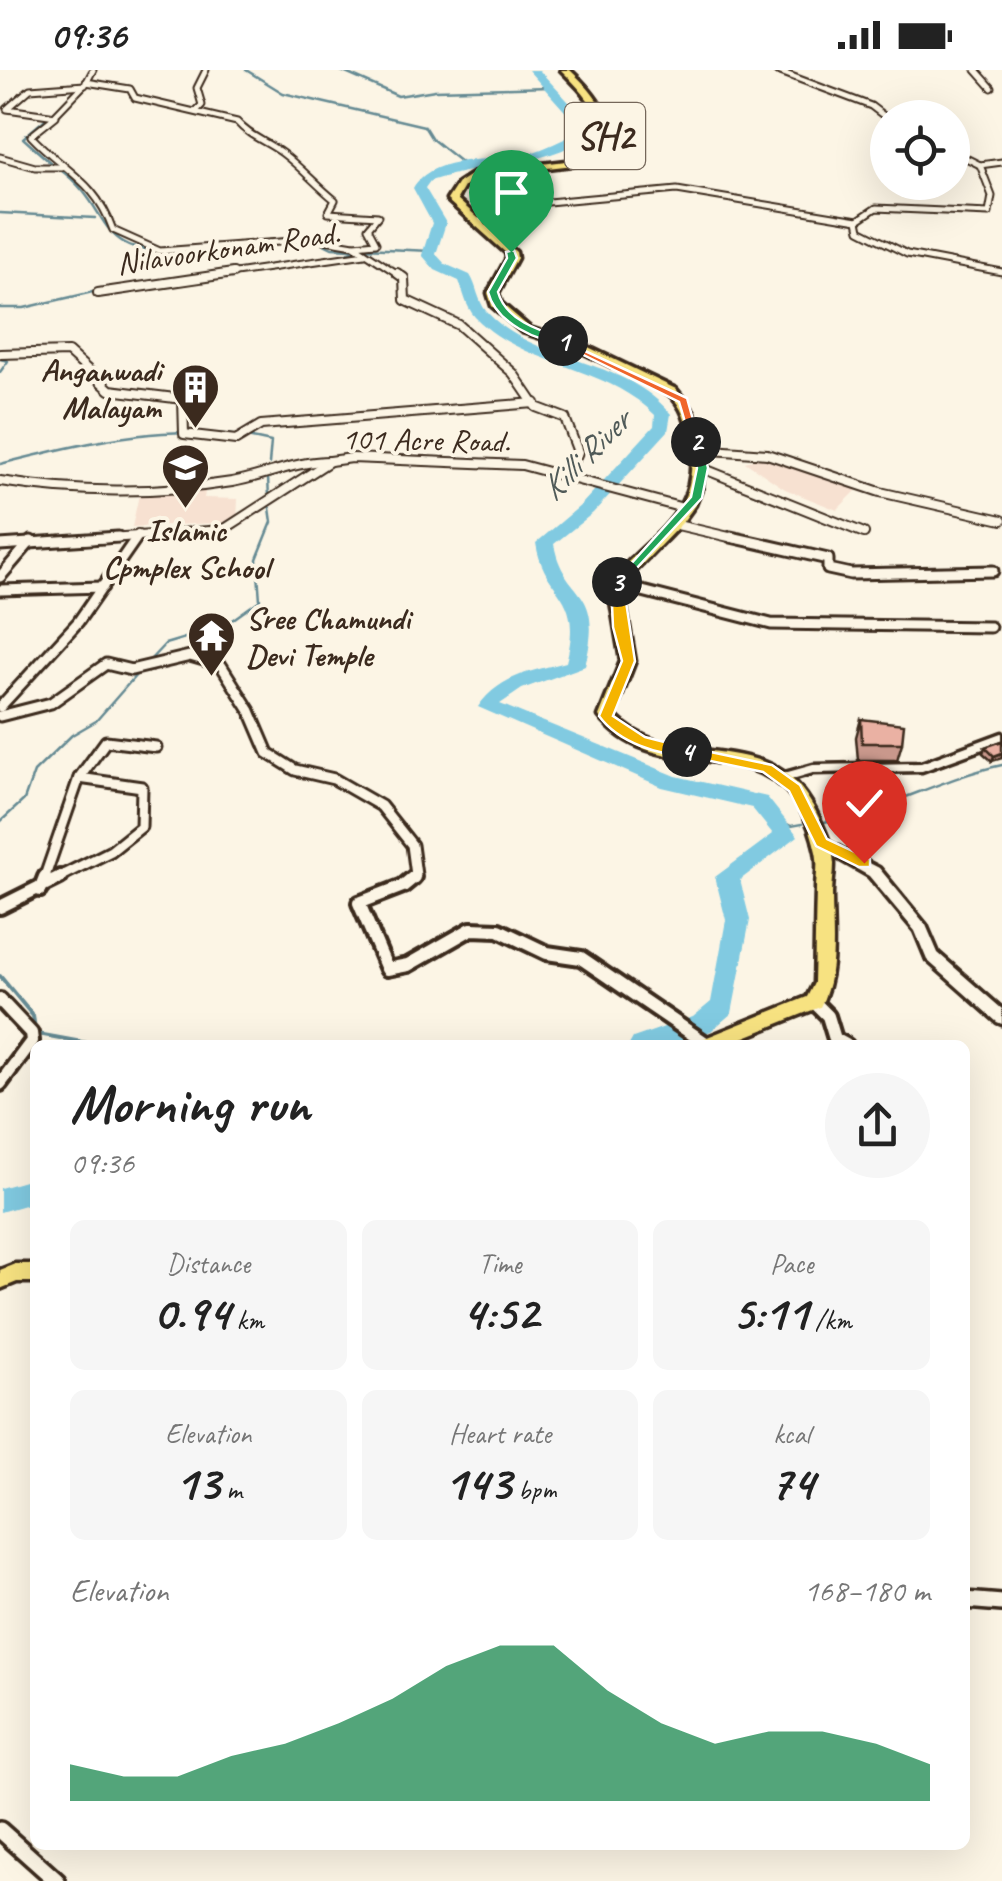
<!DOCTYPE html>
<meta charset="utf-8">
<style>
body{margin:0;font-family:Caveat,sans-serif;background:#f6f6f6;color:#222;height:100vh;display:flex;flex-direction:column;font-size:38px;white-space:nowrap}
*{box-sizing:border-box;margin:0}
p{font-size:32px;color:#767676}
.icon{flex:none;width:55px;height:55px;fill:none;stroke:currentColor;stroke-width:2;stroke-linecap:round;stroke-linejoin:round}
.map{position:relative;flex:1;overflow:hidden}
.sheet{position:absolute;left:30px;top:970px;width:940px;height:810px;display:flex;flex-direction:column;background:#fff;border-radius:15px;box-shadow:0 10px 40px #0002}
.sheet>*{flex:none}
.controls{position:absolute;left:870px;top:30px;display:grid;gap:20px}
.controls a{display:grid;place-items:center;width:100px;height:100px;border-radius:50%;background:#fff;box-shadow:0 10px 40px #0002;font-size:50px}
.pin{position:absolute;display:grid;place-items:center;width:85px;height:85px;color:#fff;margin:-102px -42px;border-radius:50% 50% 50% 0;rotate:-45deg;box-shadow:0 0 10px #0007}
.pin .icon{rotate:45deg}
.km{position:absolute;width:50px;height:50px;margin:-25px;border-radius:50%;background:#222;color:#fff;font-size:28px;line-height:50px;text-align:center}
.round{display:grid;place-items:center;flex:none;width:105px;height:105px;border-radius:52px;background:#f6f6f6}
.summary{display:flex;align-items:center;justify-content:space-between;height:170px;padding:0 40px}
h1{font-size:55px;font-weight:700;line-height:75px}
.metrics{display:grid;grid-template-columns:repeat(3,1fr);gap:15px;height:170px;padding:10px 40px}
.metrics div{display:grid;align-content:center;border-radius:15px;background:#f6f6f6;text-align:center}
.metrics b{font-size:50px;font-weight:700}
.metrics small{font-size:28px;font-weight:400}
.metrics p{font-size:28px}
.chart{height:280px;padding:20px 40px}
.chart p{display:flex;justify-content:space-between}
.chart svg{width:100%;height:180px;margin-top:10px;fill:#0b8043;opacity:.7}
.status{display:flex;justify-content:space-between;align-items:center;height:70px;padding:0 50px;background:#fff;direction:ltr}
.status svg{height:28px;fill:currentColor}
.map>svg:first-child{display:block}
.built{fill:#f7e1d1}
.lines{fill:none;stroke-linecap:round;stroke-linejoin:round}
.stream-far1{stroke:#658a93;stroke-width:2.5}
.stream{stroke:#658a93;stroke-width:4}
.river{fill:#81cae1;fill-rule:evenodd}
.minor-far4-casing{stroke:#3b2a1e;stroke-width:9}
.minor-far3-casing{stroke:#3b2a1e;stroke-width:12}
.minor-far2-casing{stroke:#3b2a1e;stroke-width:15}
.minor-far1-casing{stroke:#3b2a1e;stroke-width:20}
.minor-casing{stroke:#3b2a1e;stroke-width:22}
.tertiary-casing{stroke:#3b2a1e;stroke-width:7}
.primary-casing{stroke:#3b2a1e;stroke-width:7}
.minor-far4{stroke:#fcf5e5;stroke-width:5}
.minor-far3{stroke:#fcf5e5;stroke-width:8}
.minor-far2{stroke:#fcf5e5;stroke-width:9}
.minor-far1{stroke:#fcf5e5;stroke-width:12}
.minor{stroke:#fcf5e5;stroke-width:15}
.tertiary{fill:#fcf5e5;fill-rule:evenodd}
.primary{fill:#f7e281;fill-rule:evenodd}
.wall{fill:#c9988c;stroke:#3b2a1e;stroke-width:2.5}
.shaded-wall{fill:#a47c72;stroke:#3b2a1e;stroke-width:2.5}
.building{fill:#eab1a3;stroke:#3b2a1e;stroke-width:2.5}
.split-1{fill:#22a559;stroke:#fff;stroke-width:2.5}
.split-2{fill:#f0652b;stroke:#fff;stroke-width:2.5}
.split-3{fill:#22a559;stroke:#fff;stroke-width:2.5}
.split-4{fill:#f5b400;stroke:#fff;stroke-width:2.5}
.split-5{fill:#f5b400;stroke:#fff;stroke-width:2.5}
.labels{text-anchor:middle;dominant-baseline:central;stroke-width:8;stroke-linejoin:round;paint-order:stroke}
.far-street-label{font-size:32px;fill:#3b2a1e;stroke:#fcf5e5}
.far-poi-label{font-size:32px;font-weight:bold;fill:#3b2a1e;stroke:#fcf5e5;text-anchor:end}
.far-water-label{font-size:35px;font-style:italic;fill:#505a58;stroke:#fcf5e5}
.shield{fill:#fcf5e5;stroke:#75675a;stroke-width:2.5}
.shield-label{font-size:38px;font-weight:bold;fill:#3b2a1e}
</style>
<div class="status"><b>09:36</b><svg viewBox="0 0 49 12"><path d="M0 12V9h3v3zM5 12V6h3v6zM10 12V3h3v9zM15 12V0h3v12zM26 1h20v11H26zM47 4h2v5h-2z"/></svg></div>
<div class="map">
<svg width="1002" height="1811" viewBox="0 0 1002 1811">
<rect width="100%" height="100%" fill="#fcf5e5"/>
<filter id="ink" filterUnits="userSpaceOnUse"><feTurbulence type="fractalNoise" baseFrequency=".01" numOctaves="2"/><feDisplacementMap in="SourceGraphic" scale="20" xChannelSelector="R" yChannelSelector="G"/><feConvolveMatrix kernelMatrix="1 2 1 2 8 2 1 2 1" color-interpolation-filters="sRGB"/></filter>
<g filter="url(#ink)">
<g class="built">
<path d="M768,386L858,419L837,440L785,419L745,392Z"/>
<path d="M206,417L204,428L238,429L237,452L132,457L140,420Z"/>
</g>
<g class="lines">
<g class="stream-far1">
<path d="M246,0L283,23L424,56L432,69L466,96"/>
<path d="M339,0L398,26L435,20L550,17"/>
<path d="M49,46L23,68L53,95"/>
<path d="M58,98C118,141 88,186 185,182"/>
<path d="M0,143L95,148"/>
<path d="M318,171L332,178L352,179"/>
<path d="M254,176L284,174"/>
<path d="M338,186L362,178L432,181"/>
<path d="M0,238H24L97,221"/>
<path d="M0,289L8,291L0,302"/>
<path d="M0,394C92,371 177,349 271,372L269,394"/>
<path d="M268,408L269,427"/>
<path d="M149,591L165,574L222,557L260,530L257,489L272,452L270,438"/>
<path d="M776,748L791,756L802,754"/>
<path d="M0,752L24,730L34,702L72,665L96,651L137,604"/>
<path d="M824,752C886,741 941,708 1002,695"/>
</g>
<g class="stream">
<path d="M0,906L33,946L37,971"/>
<path d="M38,964L98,975"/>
</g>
<g class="river">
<path d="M528,0H539L581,45L588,66C543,98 481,93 430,111L425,118L446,153L436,184L445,194L470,205C477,216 478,231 486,241C533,294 622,285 671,344L668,361L593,443L554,474C564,531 606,514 585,596L522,619L500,634L676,706L767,727L798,766L740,810L750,850L732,943L711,961L672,975H629L633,968L693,947L711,932L726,850L715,807L773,764L752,738L662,717L478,637C499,606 532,601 566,592C585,520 544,528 536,473L581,435L654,356L655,345C605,294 523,297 475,247C466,237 464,223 459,211L435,200L422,185L432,153L413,118C435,81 495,94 531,83C546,78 561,70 576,64L571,48Z"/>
<path d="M35,1108V1132L0,1142V1118Z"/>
</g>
<defs>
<g id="minor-far4">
<path d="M93,0L85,15L30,19L7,39L56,46L31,66C64,101 96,111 113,160L160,181L319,169L354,175L401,206"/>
<path d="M775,0L871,36L888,49"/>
<path d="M976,0L992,18"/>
<path d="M86,12L130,19L135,28L237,52C250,67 266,71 282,83C302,98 316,115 335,130L328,143L378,146L368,158L376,173L355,175"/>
<path d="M196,41L202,35L197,18L206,0"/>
<path d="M54,46L83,16"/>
<path d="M952,81L980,95L1002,92"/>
<path d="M0,87L35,97H62"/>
<path d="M980,95L992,126L989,143L876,138L858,150L860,160L907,184L1002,202"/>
<path d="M478,152L505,136L677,120L858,150"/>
<path d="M215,206L365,184"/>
</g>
<g id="minor-far3">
<path d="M397,203L404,208L405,230L459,255L513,303L536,337L565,348L578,382L573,394L561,403"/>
<path d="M98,223L233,203"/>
<path d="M0,284L68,282L110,320L183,329L184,364L236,370L261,355L535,333"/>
<path d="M698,379L767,384L880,422L1002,450"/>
<path d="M702,398L864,463"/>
<path d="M0,411C75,423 157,424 232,412C266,406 295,391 330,391"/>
<path d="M673,454L742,470"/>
<path d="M81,470L223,460L330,391L352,388L522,395L687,439"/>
<path d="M135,470L138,465"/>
</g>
<g id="minor-far2">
<path d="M731,467L828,489V499L851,504L993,501"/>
<path d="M0,475L118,467"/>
<path d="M0,507L31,471"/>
<path d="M615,514L771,554L990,557"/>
<path d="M0,520L103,517"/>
<path d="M0,637L78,552L137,467"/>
<path d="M0,646L51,633L106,594L131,600L190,586L221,595L250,641L268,683L295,700L334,709L381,736L412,775L416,805L411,809"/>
<path d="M44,809L79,708L106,671L156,677"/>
<path d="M55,809L111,781L141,757L142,717L79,708"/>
</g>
<g id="minor-far1">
<path d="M414,807L403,816L359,833L387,899L408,895L471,859L499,860L547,883L581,888L707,974"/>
<path d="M40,820L45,807"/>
<path d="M0,837L60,807"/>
<path d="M0,930L31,963L32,971L0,1014"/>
<path d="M814,932L828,946L835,969L846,975"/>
</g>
<g id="minor">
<path d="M965,1530L1002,1533"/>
<path d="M0,1760L57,1811"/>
</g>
<g id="tertiary">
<path d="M1002,663V672L922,701L813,703L782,712L775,708L777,705L813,695L921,693Z"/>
<path d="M821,768L879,798L926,855L938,883L1002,939V954L997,952L927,890L915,861L869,806L816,776L814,773L816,770Z"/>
</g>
<g id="primary">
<path d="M561,0H570C596,24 620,54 607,91L480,106L464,117L457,129L516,182L517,188L498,223L501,233L530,258L586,276L676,319L694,342L704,395L702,417L695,435L682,453L622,515L635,591L614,645C641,673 674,676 711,681C767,688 796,697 820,750C826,764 833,778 834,794C834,804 832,814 832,824C832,862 838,903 820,937L725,975H697L700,970L807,927L814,913C815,882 815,851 816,820C816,807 819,795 816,782C787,643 663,728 599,646L621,591L608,514C649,463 701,449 690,372C687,353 683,336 668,323L578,280L522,262L492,236L488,223L507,188L506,183L447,130L458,113L475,102L600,87C610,49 586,25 561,0Z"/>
<path d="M15,1194H35V1212H17L0,1219V1200Z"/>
</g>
</defs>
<use href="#minor-far4" class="minor-far4-casing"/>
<use href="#minor-far3" class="minor-far3-casing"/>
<use href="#minor-far2" class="minor-far2-casing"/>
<use href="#minor-far1" class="minor-far1-casing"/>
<use href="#minor" class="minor-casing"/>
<use href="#tertiary" class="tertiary-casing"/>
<use href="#primary" class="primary-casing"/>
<use href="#minor-far4" class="minor-far4"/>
<use href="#minor-far3" class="minor-far3"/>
<use href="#minor-far2" class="minor-far2"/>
<use href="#minor-far1" class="minor-far1"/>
<use href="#minor" class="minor"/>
<use href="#tertiary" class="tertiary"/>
<use href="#primary" class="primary"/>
</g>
<g class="wall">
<path d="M861,649L902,673L897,690H858L856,667Z"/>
<path d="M1002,671L992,691L983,683L985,677Z"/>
</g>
<path class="shaded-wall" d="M1002,683V688L992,691L994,686Z"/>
<g class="building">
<path d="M861,649L904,654L902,673H862Z"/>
<path d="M1002,671V683L994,686L985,677Z"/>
</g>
</g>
<path class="split-1" d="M514,180L517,188L498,222C506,251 541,261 566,269V273C537,272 496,253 488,222L507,188L506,182Z"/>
<path class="split-2" d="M559,269L687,328L700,375L691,372L679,332L559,273Z"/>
<path class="split-3" d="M696,369L702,372L708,398L702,428L621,515H612L691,427L697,398L691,372Z"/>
<path class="split-4" d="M617,509L623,512L635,591L613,646L645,667L692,679V685C660,687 618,672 599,646L622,591L613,557L611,512Z"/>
<path class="split-5" d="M687,677L772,695L800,715L827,769L870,789V797H859L816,776L789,721L763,702L682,685Z"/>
<defs>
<symbol id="building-pin" viewBox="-11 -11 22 30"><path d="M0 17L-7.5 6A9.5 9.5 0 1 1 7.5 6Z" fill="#3b2a1e" stroke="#fcf5e5"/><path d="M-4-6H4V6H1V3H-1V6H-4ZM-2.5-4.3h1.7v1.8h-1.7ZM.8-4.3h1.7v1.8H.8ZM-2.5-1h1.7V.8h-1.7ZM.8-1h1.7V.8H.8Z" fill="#fff"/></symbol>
<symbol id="school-pin" viewBox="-11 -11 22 30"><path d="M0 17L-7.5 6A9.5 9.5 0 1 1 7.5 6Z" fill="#3b2a1e" stroke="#fcf5e5"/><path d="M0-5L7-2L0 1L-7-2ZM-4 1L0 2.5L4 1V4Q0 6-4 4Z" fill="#fff"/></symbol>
<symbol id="temple-pin" viewBox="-11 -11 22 30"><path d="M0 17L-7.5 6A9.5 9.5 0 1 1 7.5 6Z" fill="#3b2a1e" stroke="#fcf5e5"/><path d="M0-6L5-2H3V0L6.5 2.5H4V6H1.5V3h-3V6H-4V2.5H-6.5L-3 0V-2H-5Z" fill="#fff"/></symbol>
</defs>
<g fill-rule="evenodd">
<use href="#building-pin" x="168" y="290" width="55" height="75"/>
<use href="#school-pin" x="158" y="370" width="55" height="75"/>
<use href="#temple-pin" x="184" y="538" width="55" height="75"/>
</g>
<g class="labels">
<g class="far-street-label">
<text transform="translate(228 178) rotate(-8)">Nilavoorkonam Road.</text>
<text transform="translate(426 370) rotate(1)">101 Acre Road.</text>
</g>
<g class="far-poi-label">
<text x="161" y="300">Anganwadi<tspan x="161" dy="37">Malayam</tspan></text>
<text x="186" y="460" text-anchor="middle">Islamic<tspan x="186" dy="37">Cpmplex School</tspan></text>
<text x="246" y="548" text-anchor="start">Sree Chamundi<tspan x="246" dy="37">Devi Temple</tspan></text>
</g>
<g class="far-water-label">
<text transform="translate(585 385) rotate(-45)">Killi River</text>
</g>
<rect class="shield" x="565" y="33" width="80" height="66" rx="8"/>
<g class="shield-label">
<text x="605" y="66">SH2</text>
</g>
</g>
</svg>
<div class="controls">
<a><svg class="icon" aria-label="locate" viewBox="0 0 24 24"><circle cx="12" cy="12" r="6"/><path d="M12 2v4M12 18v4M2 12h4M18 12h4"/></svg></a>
</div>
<div class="pin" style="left:511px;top:182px;background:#1e9e55"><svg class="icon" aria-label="arrive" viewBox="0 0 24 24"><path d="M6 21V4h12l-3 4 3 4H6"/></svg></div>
<div class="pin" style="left:864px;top:793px;background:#d93025"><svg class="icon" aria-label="check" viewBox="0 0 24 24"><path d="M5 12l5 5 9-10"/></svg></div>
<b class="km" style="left:563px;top:271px">1</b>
<b class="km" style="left:696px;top:372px">2</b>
<b class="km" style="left:617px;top:512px">3</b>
<b class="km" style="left:687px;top:682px">4</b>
<section class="sheet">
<div class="summary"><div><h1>Morning run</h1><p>09:36</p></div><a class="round"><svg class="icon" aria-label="share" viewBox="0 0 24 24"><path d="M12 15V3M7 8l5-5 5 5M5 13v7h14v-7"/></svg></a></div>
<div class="metrics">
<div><p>Distance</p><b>0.94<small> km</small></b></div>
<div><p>Time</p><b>4:52</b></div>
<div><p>Pace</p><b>5:11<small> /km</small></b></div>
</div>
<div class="metrics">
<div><p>Elevation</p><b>13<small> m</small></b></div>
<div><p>Heart rate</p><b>143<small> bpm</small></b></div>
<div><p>kcal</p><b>74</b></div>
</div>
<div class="chart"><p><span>Elevation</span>168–180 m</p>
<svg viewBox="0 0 160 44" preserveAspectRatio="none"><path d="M0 44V35L10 38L20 38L30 33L40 30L50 25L60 19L70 11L80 6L90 6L100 17L110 25L120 30L130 27L140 27L150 30L160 35V44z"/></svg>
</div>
</section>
</div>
